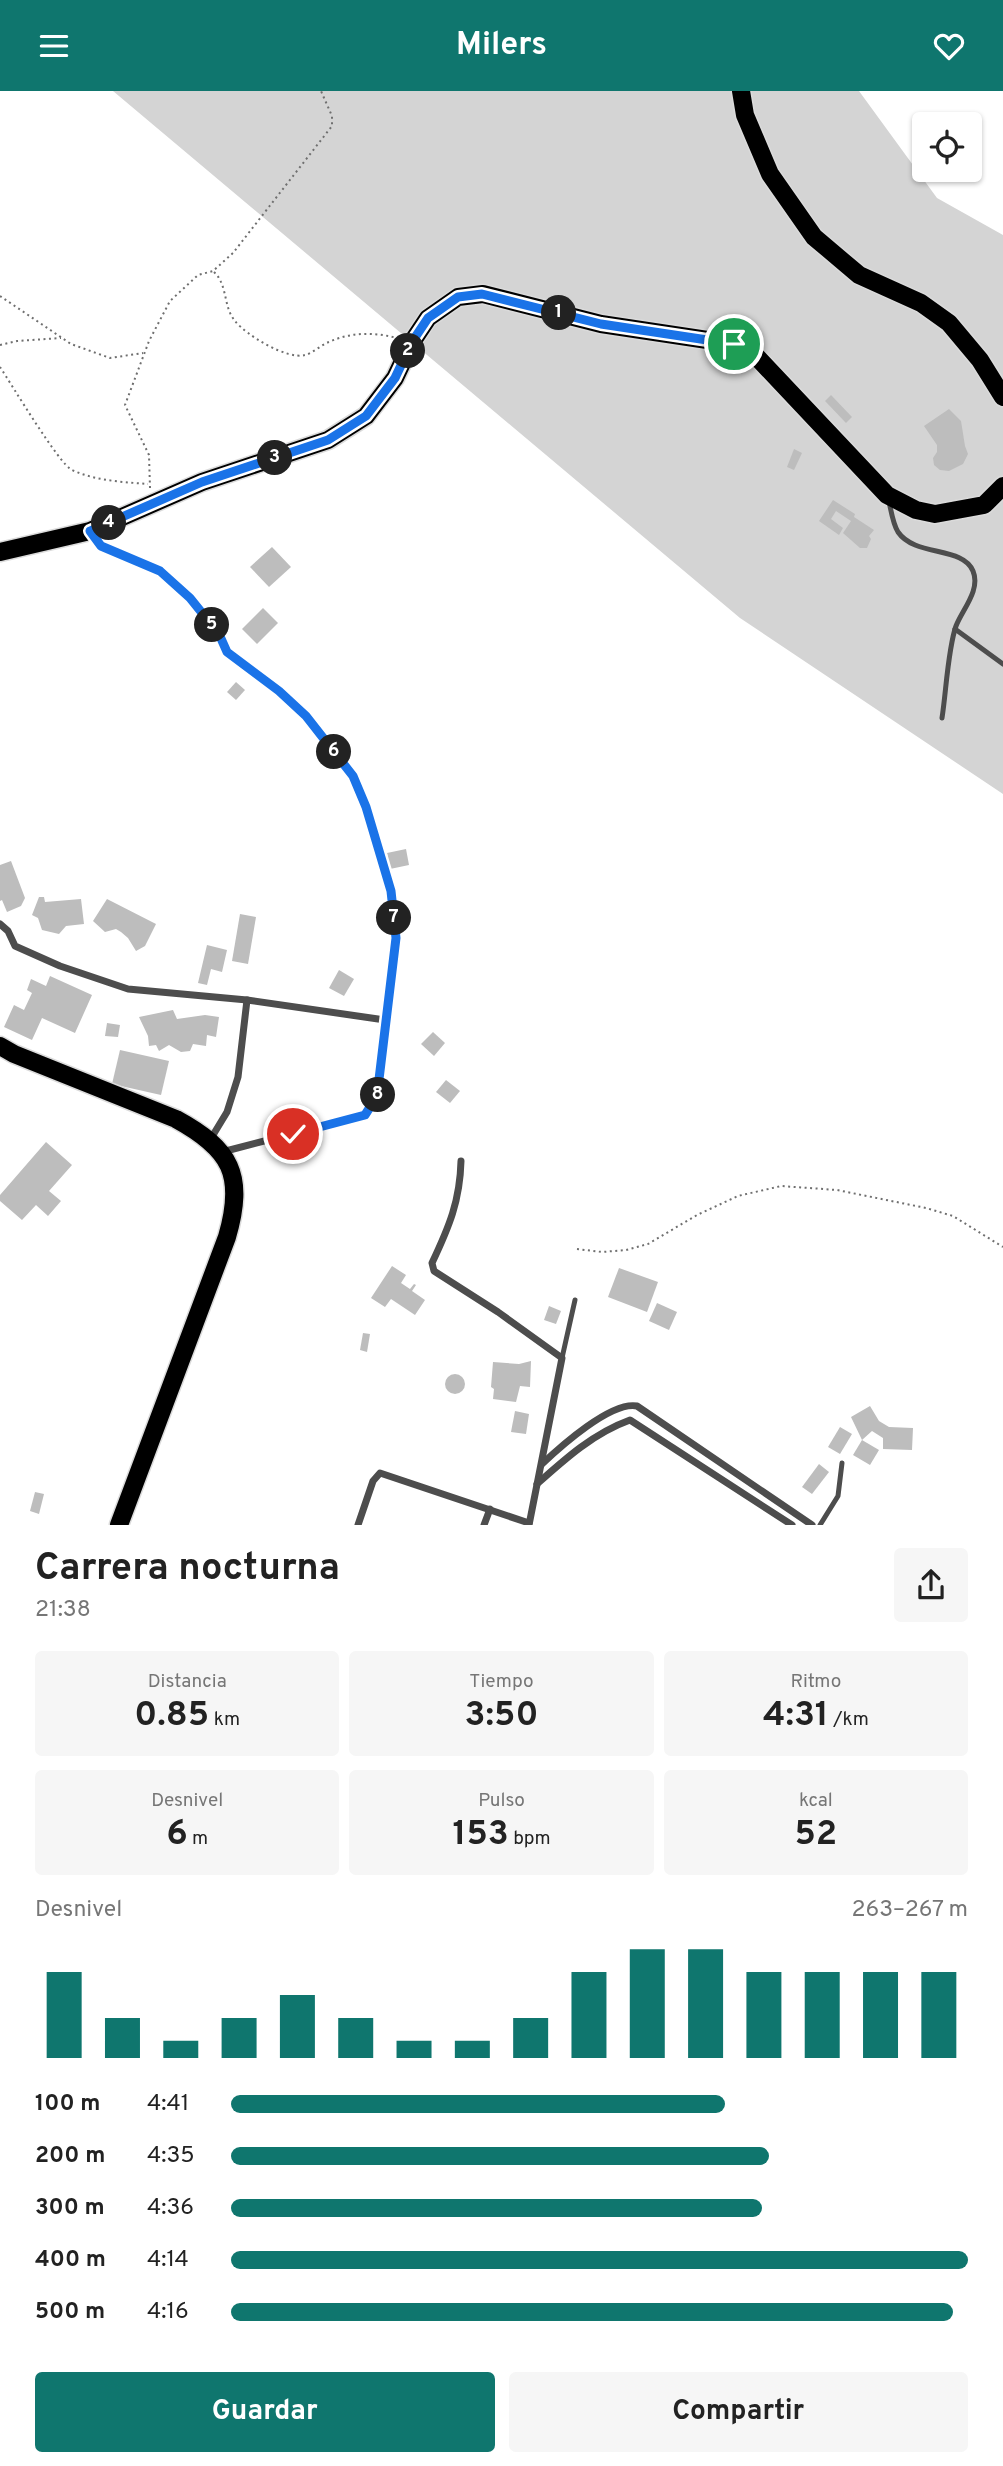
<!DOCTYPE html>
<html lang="es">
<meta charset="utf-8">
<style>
body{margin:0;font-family:Overpass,sans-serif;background:#f6f6f6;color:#222;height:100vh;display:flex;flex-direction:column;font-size:26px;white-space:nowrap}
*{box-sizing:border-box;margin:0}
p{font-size:23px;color:#767676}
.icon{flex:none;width:38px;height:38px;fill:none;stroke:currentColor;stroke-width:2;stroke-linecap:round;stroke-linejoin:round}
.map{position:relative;height:1434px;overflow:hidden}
.drawer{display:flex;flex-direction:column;background:#fff;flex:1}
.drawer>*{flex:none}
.controls{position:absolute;left:912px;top:21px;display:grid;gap:14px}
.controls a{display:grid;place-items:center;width:70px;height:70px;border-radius:7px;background:#fff;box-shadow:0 2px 5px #0004;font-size:35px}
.pin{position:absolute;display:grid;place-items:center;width:60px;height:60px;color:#fff;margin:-30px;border:4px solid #fff;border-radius:50%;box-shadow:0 2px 7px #0007}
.km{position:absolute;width:35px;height:35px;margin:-18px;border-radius:50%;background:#222;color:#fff;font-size:19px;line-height:35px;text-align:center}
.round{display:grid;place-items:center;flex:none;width:74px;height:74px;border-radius:7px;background:#f6f6f6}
.summary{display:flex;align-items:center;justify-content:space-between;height:119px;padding:0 35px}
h1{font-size:38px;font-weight:700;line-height:52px}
.figures{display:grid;grid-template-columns:repeat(3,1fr);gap:10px;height:119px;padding:7px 35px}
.figures div{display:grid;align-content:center;border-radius:7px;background:#f6f6f6;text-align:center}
.figures b{font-size:35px;font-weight:700}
.figures small{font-size:19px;font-weight:400}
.figures p{font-size:19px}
.chart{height:196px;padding:14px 35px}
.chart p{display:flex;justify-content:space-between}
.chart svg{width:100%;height:126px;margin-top:7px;stroke:#0f766e;stroke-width:6}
.button{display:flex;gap:14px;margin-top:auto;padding:14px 35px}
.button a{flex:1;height:80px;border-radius:7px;background:#0f766e;color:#fff;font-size:28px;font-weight:700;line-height:80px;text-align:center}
.button a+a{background:#f6f6f6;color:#222}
ul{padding:0 35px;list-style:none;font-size:23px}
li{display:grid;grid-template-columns:112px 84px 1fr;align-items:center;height:52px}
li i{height:18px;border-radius:9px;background:#0f766e}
header{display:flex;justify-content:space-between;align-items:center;height:91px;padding:0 35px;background:#0f766e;color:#fff;font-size:32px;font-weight:700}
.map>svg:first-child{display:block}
.green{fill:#d4d4d4}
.building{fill:#bdbdbd}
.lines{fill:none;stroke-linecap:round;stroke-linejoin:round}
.primary-casing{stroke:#dbdbdb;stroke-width:21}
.path{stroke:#6f6f6f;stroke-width:2;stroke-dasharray:2 3.5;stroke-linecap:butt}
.lane{stroke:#4d4d4d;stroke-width:5}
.street{stroke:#4d4d4d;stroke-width:7}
.primary{stroke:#000;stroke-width:18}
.route-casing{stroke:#fff;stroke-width:14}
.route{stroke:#1a73e8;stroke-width:9}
</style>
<header><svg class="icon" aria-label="menu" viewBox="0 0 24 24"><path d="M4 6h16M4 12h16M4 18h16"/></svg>Milers<svg class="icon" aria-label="heart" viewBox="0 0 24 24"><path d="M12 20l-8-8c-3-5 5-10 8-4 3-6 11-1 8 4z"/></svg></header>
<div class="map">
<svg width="1003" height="1434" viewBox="0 0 1003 1434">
<rect width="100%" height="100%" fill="#fff"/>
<path class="green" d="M113,0H859L937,107L1003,144V703L740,527Z"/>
<g class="building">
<path d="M831,304L852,326L846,332L825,310Z"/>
<path d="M949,318L961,330L965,355L968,363L963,373L949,380L940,379L934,374L933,367L937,361V354L924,335Z"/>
<path d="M794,358L802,362L794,379L787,376Z"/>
<path d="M833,409L855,423L854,426L874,439L869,445L871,448L867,457H860L843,442L851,430L836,420L831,428L843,437L839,444L819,430Z"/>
<path d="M272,456L291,476L269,496L250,476Z"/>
<path d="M263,517L278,532L257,553L242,538Z"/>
<path d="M236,591L245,599L236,609L227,601Z"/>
<path d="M406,758L409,774L390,778L387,762Z"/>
<path d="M11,770L25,807L21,815L7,821L2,809L0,810V774Z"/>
<path d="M39,806H44L45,811L81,808L84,833L66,835L59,843L42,839L38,827L32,824Z"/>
<path d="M107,808L156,833L145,855L136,860L128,847L121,841L116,838L105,841L93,830Z"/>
<path d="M240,823L256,826L248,873L232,870Z"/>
<path d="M207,854L227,859L222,881L211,878L207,894L198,892Z"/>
<path d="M339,879L354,888L344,905L329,897Z"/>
<path d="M50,885L92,904L75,942L42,927L32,949L4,936L14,914L24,919L32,902L27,899L31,888L46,895Z"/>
<path d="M173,919L177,928L205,924L219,926L216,946L207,944L206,955L193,953L190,960L181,961L169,954L159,960L156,954L149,955L148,945L139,926Z"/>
<path d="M107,932L120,934L118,946L105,945Z"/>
<path d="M433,941L445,952L434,965L421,953Z"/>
<path d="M120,959L169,970L161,1004L112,993Z"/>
<path d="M446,989L460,1000L450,1012L436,1001Z"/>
<path d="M46,1051L72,1074L49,1100L61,1110L48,1125L36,1114L22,1129L0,1110V1104Z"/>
<path d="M392,1175L406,1184L401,1192L410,1198L414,1193L416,1194L412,1200L425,1209L415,1224L391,1208L385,1216L371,1207Z"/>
<path d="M619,1177L658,1191L647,1221L608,1206Z"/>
<path d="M657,1212L677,1221L669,1239L649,1230Z"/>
<path d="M549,1215L561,1220L556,1233L544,1229Z"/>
<path d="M363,1242L370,1243L367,1261L360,1259Z"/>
<path d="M531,1270L530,1296L520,1295L516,1311L493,1308L494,1298L491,1296L493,1271L519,1273Z"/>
<circle cx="455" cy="1293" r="10"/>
<path d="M870,1315L879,1330L889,1336L913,1337L912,1359L883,1358V1347L872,1340L862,1349L851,1326Z"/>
<path d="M515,1320L529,1323L526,1343L511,1341Z"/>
<path d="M840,1336L852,1343L840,1363L828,1356Z"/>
<path d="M862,1349L879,1359L870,1374L853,1364Z"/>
<path d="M819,1373L829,1381L812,1403L802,1396Z"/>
<path d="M35,1401L44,1403L39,1423L30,1420Z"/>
</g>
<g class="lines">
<defs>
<g id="primary">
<path d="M741,0L745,24L770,83L814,146L859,184L921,212L949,232L980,269L1003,306"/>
<path d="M0,461L90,440L202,391L328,349L366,325L395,287L412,251L428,227L458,206L483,203L601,233L734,253L755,264L887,404L916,419L935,423L984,414L1003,395"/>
<path d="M0,955L14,963L176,1028C231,1058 245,1084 227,1146L119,1434"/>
</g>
</defs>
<use href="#primary" class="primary-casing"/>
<g class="path">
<path d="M214,181C228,194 223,216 235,230C246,244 287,269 305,264C313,262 321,254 329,251C351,241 374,241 397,247"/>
<path d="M0,205L71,253L110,267L143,262"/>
<path d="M0,254L17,250L61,247"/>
<path d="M0,276C12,294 59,373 72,379C96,390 123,391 148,393"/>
<path d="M150,397L149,364L125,314L149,250L170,210L198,184L213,180L233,162L332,35V25L321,0"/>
<path d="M577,1158L602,1161L626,1159L648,1153L697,1124L738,1105L781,1095L837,1099L926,1117L953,1125L1003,1156"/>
</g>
<g class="lane">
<path d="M889,410C891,420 893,433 898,441C915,466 963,455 973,480C981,499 962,519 956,535C948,557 946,602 942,627"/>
<path d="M955,538L1003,573"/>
<path d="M562,1267L575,1209"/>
<path d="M820,1434L838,1405L842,1372"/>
</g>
<g class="street">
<path d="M91,440L101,455L161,480L190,507L219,543L227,561L280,600L306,625L353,686L366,717L391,800L396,847L377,1005L365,1024L222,1061"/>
<path d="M0,833L8,840L15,855L60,875L128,898L247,909L385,929"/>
<path d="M210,1049L227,1021L238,986L247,909"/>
<path d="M461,1070C460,1110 449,1136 432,1172L434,1180L498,1221L562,1267L529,1434"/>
<path d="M542,1373C560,1356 611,1310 637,1315L812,1434"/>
<path d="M537,1393C566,1367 594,1342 630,1329L792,1434"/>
<path d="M358,1434L373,1390L380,1382L529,1432"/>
<path d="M484,1434L490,1418"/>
</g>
<use href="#primary" class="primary"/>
</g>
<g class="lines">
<defs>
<path id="route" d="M293,1043L365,1024L377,1005L396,847L391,800L366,716L353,685L306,625L279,600L227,561L219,543L190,507L160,480L101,455L90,440L202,391L328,349L366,325L395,287L412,251L428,227L458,206L482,203L601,233L734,253"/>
</defs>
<use href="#route" class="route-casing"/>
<use href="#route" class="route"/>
</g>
</svg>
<div class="controls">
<a><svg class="icon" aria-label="locate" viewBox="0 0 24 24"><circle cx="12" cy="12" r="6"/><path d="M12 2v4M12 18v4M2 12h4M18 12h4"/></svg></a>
</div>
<div class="pin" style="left:734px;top:253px;background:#1e9e55"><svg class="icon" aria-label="arrive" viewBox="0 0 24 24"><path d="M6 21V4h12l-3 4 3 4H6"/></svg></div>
<div class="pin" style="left:293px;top:1043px;background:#d93025"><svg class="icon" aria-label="check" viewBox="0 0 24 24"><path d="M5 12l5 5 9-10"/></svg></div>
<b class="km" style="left:559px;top:222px">1</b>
<b class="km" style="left:408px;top:260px">2</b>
<b class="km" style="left:275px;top:367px">3</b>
<b class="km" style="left:109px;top:432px">4</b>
<b class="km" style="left:212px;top:534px">5</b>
<b class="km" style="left:334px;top:661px">6</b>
<b class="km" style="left:394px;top:827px">7</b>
<b class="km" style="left:378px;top:1004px">8</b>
</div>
<section class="drawer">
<div class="summary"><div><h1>Carrera nocturna</h1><p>21:38</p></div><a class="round"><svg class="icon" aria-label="share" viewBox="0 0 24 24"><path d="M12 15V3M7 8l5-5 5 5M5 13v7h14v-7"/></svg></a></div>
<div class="figures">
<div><p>Distancia</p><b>0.85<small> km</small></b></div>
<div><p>Tiempo</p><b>3:50</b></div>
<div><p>Ritmo</p><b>4:31<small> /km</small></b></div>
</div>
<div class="figures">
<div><p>Desnivel</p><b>6<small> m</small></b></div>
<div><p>Pulso</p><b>153<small> bpm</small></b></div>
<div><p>kcal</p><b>52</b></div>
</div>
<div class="chart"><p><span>Desnivel</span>263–267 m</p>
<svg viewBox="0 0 160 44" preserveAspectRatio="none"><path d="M5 44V14M15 44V30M25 44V38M35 44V30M45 44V22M55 44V30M65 44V38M75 44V38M85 44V30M95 44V14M105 44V6M115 44V6M125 44V14M135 44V14M145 44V14M155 44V14"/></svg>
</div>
<ul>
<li><b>100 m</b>4:41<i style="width:67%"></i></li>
<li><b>200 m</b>4:35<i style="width:73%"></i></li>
<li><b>300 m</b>4:36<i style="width:72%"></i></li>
<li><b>400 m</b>4:14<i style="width:100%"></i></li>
<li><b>500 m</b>4:16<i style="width:98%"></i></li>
</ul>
<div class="button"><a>Guardar</a><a>Compartir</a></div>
</section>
